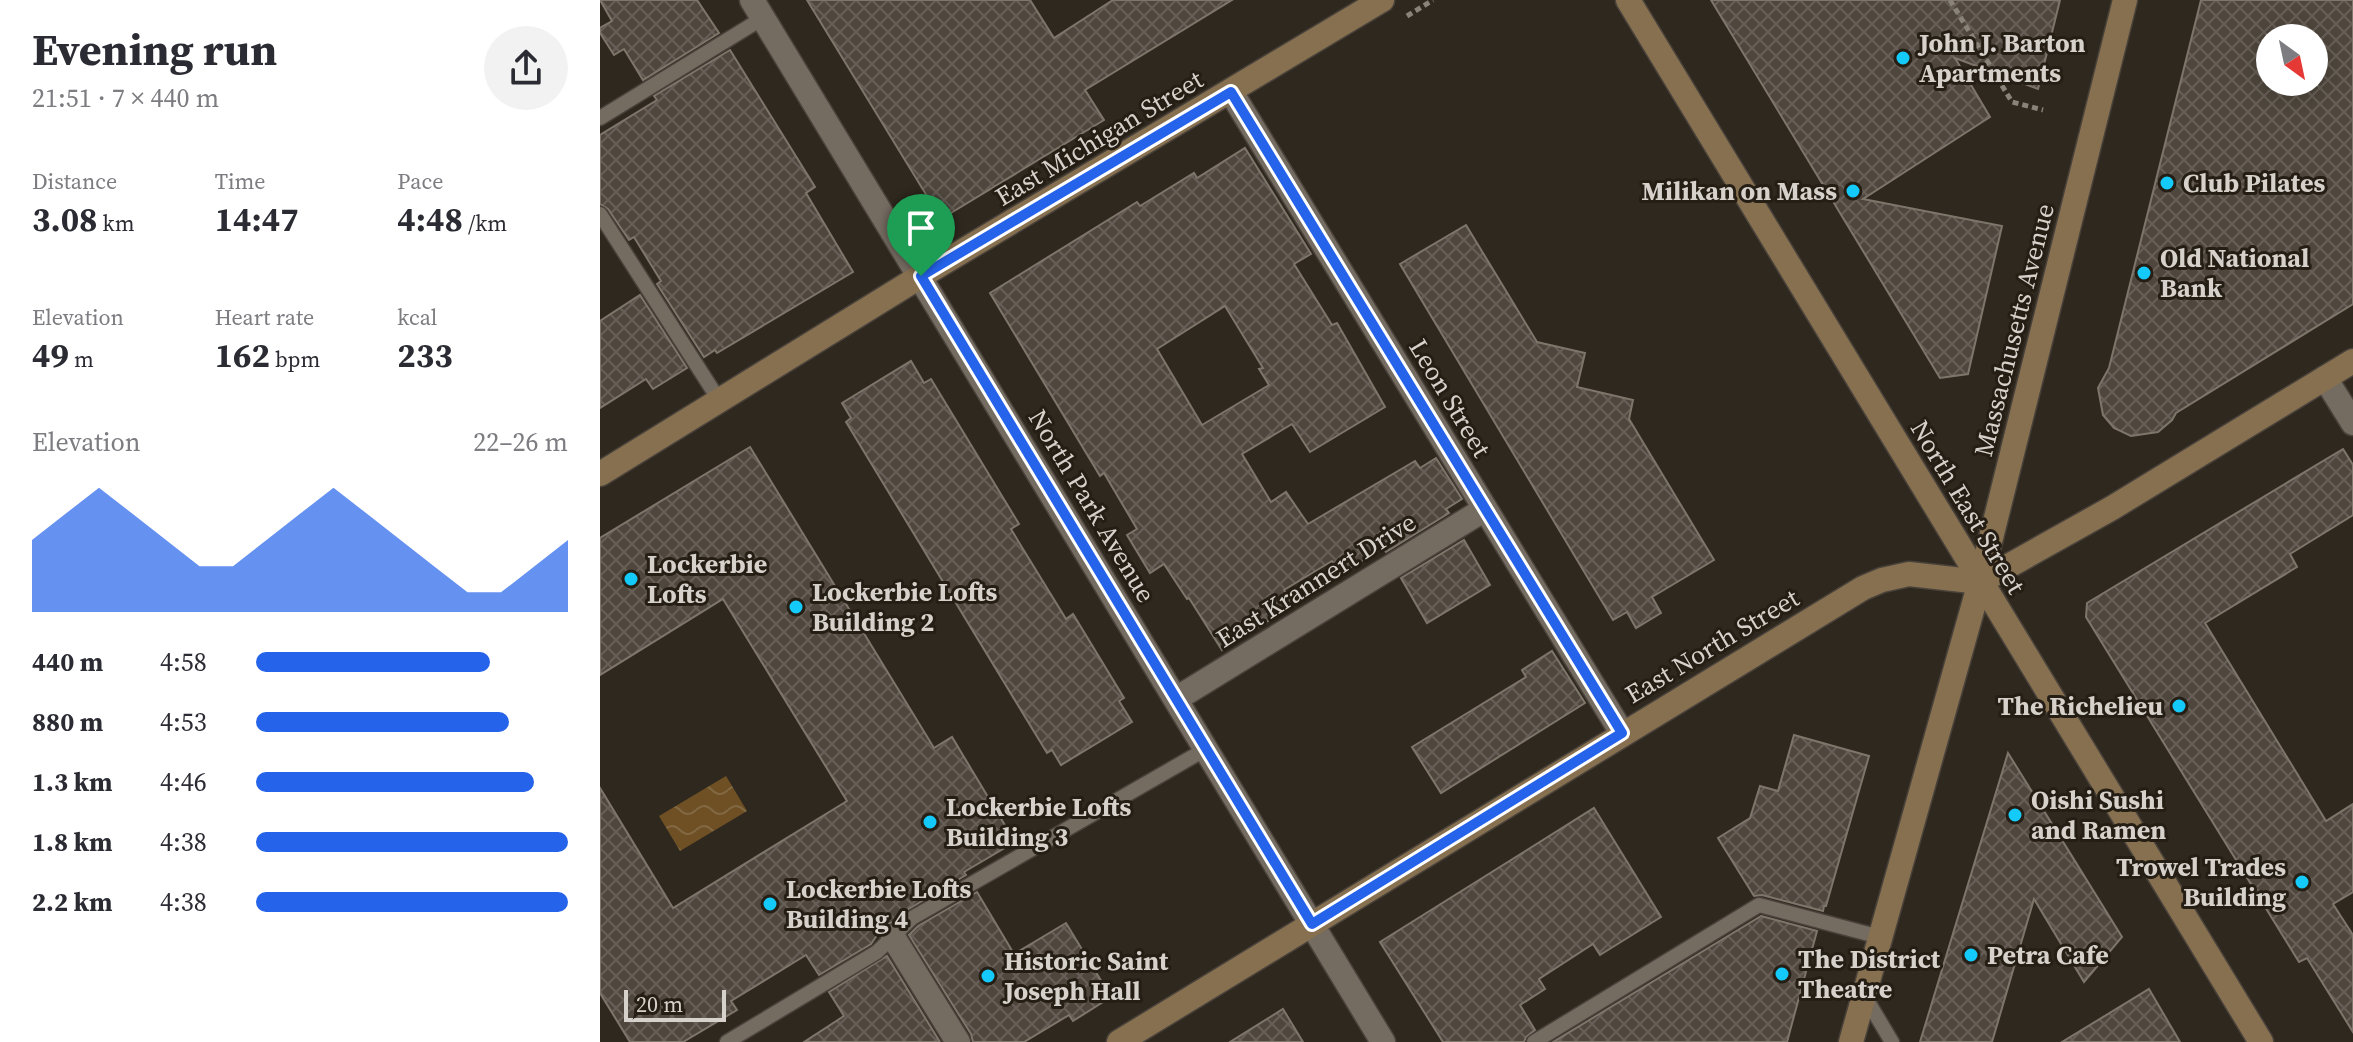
<!DOCTYPE html>
<meta charset="utf-8">
<style>
body{margin:0;font-family:"Source Serif 4",serif;background:#f2f2f3;color:#2b2b33;height:100vh;display:flex;flex-direction:column;font-size:30px;white-space:nowrap}
*{box-sizing:border-box;margin:0}
p{font-size:26px;color:#7c7c81}
.icon{flex:none;width:44px;height:44px;fill:none;stroke:currentColor;stroke-width:2;stroke-linecap:round;stroke-linejoin:round}
.map{position:relative;flex:1;overflow:hidden}
.details{display:flex;flex-direction:column;background:#fff;width:600px}
.details>*{flex:none}
.needle{width:52px;rotate:147deg}
.controls{position:absolute;left:1656px;top:24px;display:grid;gap:16px}
.controls a{display:grid;place-items:center;width:72px;height:72px;border-radius:50%;background:#fff;box-shadow:0 4px 20px #0003;font-size:40px}
.scale{position:absolute;left:24px;bottom:20px;width:102px;box-sizing:border-box;padding-left:8px;border:4px solid #d6d1cb;border-top:0;font-size:22px;line-height:28px;white-space:nowrap;color:#d6d1cb;-webkit-text-stroke:6px #251e15;paint-order:stroke}
.pin{position:absolute;display:grid;place-items:center;width:68px;height:68px;color:#fff;margin:-82px -34px;border-radius:50% 50% 50% 0;rotate:-45deg;box-shadow:0 0 8px #0007}
.pin .icon{rotate:45deg}
.round{display:grid;place-items:center;flex:none;width:84px;height:84px;border-radius:42px;background:#f2f2f3}
.head{display:flex;align-items:center;justify-content:space-between;height:136px;padding:0 32px}
h1{font-size:44px;font-weight:700;line-height:60px}
.stats{display:grid;grid-template-columns:repeat(3,1fr);gap:12px;height:136px;padding:8px 32px}
.stats div{display:grid;align-content:center}
.stats b{font-size:34px;font-weight:700}
.stats small{font-size:22px;font-weight:400}
.stats p{font-size:22px}
.chart{height:224px;padding:16px 32px}
.chart p{display:flex;justify-content:space-between}
.chart svg{width:100%;height:144px;margin-top:8px;fill:#2563eb;opacity:.7}
ul{padding:0 32px;list-style:none;font-size:26px}
li{display:grid;grid-template-columns:128px 96px 1fr;align-items:center;height:60px}
li i{height:20px;border-radius:10px;background:#2563eb}
main{display:flex;flex:1;min-height:0}
.map>svg:first-child{display:block}
.water{fill:url(#water-waves)}
.building{fill:url(#building-cross-hatch);stroke:#7f766b;stroke-width:2;fill-rule:evenodd}
.lines{fill:none;stroke-linecap:round;stroke-linejoin:round}
.lane-casing{stroke:#49423b;stroke-width:17}
.street-casing{stroke:#49423b;stroke-width:27}
.secondary-casing{stroke:#49423b;stroke-width:27}
.path{stroke:#89837b;stroke-width:5;stroke-dasharray:6 4;stroke-linecap:butt}
.lane{stroke:#746b61;stroke-width:14}
.street{stroke:#746b61;stroke-width:24}
.secondary{stroke:#87704f;stroke-width:24}
.route-casing{stroke:#fff;stroke-width:16}
.route{stroke:#2563eb;stroke-width:10}
.poi-dot{fill:#14cafb;stroke:#251e15;stroke-width:3}
.labels{text-anchor:middle;dominant-baseline:central;stroke-width:6;stroke-linejoin:round;paint-order:stroke}
.poi-label{font-size:26px;font-weight:bold;fill:#d6d1cb;stroke:#251e15;text-anchor:start}
.street-label{font-size:26px;fill:#d6d1cb;stroke:#251e15}
</style>
<main>
<section class="details">
<div class="head"><div><h1>Evening run</h1><p>21:51 · 7 × 440 m</p></div><a class="round"><svg class="icon" aria-label="share" viewBox="0 0 24 24"><path d="M12 15V3M7 8l5-5 5 5M5 13v7h14v-7"/></svg></a></div>
<div class="stats">
<div><p>Distance</p><b>3.08<small> km</small></b></div>
<div><p>Time</p><b>14:47</b></div>
<div><p>Pace</p><b>4:48<small> /km</small></b></div>
</div>
<div class="stats">
<div><p>Elevation</p><b>49<small> m</small></b></div>
<div><p>Heart rate</p><b>162<small> bpm</small></b></div>
<div><p>kcal</p><b>233</b></div>
</div>
<div class="chart"><p><span>Elevation</span>22–26 m</p>
<svg viewBox="0 0 160 44" preserveAspectRatio="none"><path d="M0 44V22L10 14L20 6L30 14L40 22L50 30L60 30L70 22L80 14L90 6L100 14L110 22L120 30L130 38L140 38L150 30L160 22V44z"/></svg>
</div>
<ul>
<li><b>440 m</b>4:58<i style="width:75%"></i></li>
<li><b>880 m</b>4:53<i style="width:81%"></i></li>
<li><b>1.3 km</b>4:46<i style="width:89%"></i></li>
<li><b>1.8 km</b>4:38<i style="width:100%"></i></li>
<li><b>2.2 km</b>4:38<i style="width:100%"></i></li>
</ul>
</section>
<div class="map">
<svg width="1753" height="1042" viewBox="0 0 1753 1042">
<defs>
<pattern id="water-waves" width="16" height="10" patternUnits="userSpaceOnUse" patternTransform="scale(2)"><rect width="16" height="10" fill="#6e5024"/><path d="M0 5q4-4 8 0t8 0" fill="none" stroke="#826842"/></pattern>
<pattern id="building-cross-hatch" width="8" height="8" patternUnits="userSpaceOnUse" patternTransform="scale(2)"><rect width="8" height="8" fill="#4f473d"/><path d="M0 0l8 8M0 8l8-8" fill="none" stroke="#686058"/></pattern>
</defs>
<rect width="100%" height="100%" fill="#2f281e"/>
<path class="water" d="M126,776L147,811L80,851L59,816Z"/>
<g class="building">
<path d="M0,0H97L119,33L43,80L24,49L14,55L0,33V28L12,21Z"/>
<path d="M207,0H430L454,38L513,0H632L485,90L504,120L341,219Z"/>
<path d="M1111,0H1460L1438,89L1355,58L1390,117L1263,199L1402,226L1368,374L1340,378Z"/>
<path d="M1601,0H1753V304L1576,413L1572,420L1558,432L1531,436L1514,428L1503,415L1498,388L1509,368ZM1670,38H1714V82H1670Z"/>
<path d="M130,50L215,187L206,193L253,272L117,353L115,350L104,357L57,284L61,281L34,237L29,240L8,209L0,204V135L57,100L54,96Z"/>
<path d="M645,148L711,254L694,264L732,325L737,323L785,407L710,452L692,424L642,454L671,502L686,492L708,524L815,461L820,468L836,458L862,499L846,509L849,513L786,552L783,548L740,574L732,561L684,590L693,605L622,650L589,598L587,599L564,564L550,573L527,535L537,529L504,473L500,476L390,293L537,202L540,206L594,173L597,178ZM625,306L663,368L659,369L669,385L602,425L557,349Z"/>
<path d="M866,225L937,342L985,353L977,387L1033,400L1029,419L1114,560L1052,597L1061,613L1036,628L1027,612L1013,620L800,264Z"/>
<path d="M40,295L87,368L53,389L46,379L0,408V321Z"/>
<path d="M311,361L324,383L331,379L419,524L411,529L423,549L466,619L473,614L524,698L519,701L532,722L461,765L452,750L447,753L246,422L251,418L242,403Z"/>
<path d="M150,447L334,748L352,737L415,842L364,872L366,875L307,910L293,922L284,925L271,944L219,975L206,955L131,1001L137,1010L83,1042H30L0,993V788L73,908L247,801L123,599L0,675V538Z"/>
<path d="M1743,449L1753,465V515L1690,554L1697,567L1605,623L1726,821L1753,804V892L1733,904L1753,935V1032L1707,958L1699,962L1486,617L1487,603Z"/>
<path d="M864,540L890,585L827,623L801,578Z"/>
<path d="M952,651L985,703L841,793L812,747L926,677L922,670Z"/>
<path d="M1194,735L1269,756L1226,906H1224L1223,911L1162,895L1154,896L1118,838L1150,818L1160,786L1178,791Z"/>
<path d="M1408,753L1522,937L1484,982L1434,899L1392,1042H1320Z"/>
<path d="M994,808L1061,917L1000,955L993,944L939,979L945,989L920,1005L935,1030L926,1037L924,1042H843L780,942Z"/>
<path d="M377,892L414,954L466,923L511,997L473,1021L469,1015L424,1042H373L371,1034L309,935L318,926Z"/>
<path d="M1161,916L1217,931L1187,1042H953Z"/>
<path d="M287,956L340,1042H204L244,1016L229,992Z"/>
<path d="M1549,989L1580,1042H1462Z"/>
<path d="M683,1009L703,1042H630Z"/>
</g>
<g class="lines">
<defs>
<g id="lane">
<path d="M0,118L163,18"/>
<path d="M0,214L119,400"/>
<path d="M1264,995L1292,1042"/>
<path d="M127,1042L277,952L312,918L606,749"/>
<path d="M934,1042L1159,905L1280,937"/>
</g>
<g id="street">
<path d="M152,0L783,1042"/>
<path d="M631,92L1022,733"/>
<path d="M1725,378L1753,423"/>
<path d="M576,699L885,509"/>
<path d="M293,937L358,1042"/>
</g>
<g id="secondary">
<path d="M1028,0L1661,1042"/>
<path d="M0,474L321,276L782,0"/>
<path d="M519,1042L1263,588L1282,580L1309,574L1380,582L1512,508L1753,361"/>
<path d="M1251,1042L1380,582L1525,0"/>
</g>
</defs>
<use href="#lane" class="lane-casing"/>
<use href="#street" class="street-casing"/>
<use href="#secondary" class="secondary-casing"/>
<g class="path">
<path d="M1350,0L1412,102L1443,110"/>
<path d="M807,16L833,0"/>
</g>
<use href="#lane" class="lane"/>
<use href="#street" class="street"/>
<use href="#secondary" class="secondary"/>
</g>
<g class="lines">
<defs>
<path id="route" d="M631,92L1022,733L712,924L321,276Z"/>
</defs>
<use href="#route" class="route-casing"/>
<use href="#route" class="route"/>
</g>
<g class="poi-dot">
<circle cx="1303" cy="58" r="8"/>
<circle cx="1567" cy="183" r="8"/>
<circle cx="1253" cy="191" r="8"/>
<circle cx="1544" cy="273" r="8"/>
<circle cx="31" cy="579" r="8"/>
<circle cx="196" cy="607" r="8"/>
<circle cx="1579" cy="706" r="8"/>
<circle cx="1415" cy="815" r="8"/>
<circle cx="330" cy="822" r="8"/>
<circle cx="1702" cy="882" r="8"/>
<circle cx="170" cy="904" r="8"/>
<circle cx="1371" cy="955" r="8"/>
<circle cx="1182" cy="974" r="8"/>
<circle cx="388" cy="976" r="8"/>
</g>
<g class="labels">
<g class="poi-label">
<text x="1319" y="43">John J. Barton<tspan x="1319" dy="30">Apartments</tspan></text>
<text x="1583" y="183">Club Pilates</text>
<text x="1237" y="191" text-anchor="end">Milikan on Mass</text>
<text x="1560" y="258">Old National<tspan x="1560" dy="30">Bank</tspan></text>
<text x="47" y="564">Lockerbie<tspan x="47" dy="30">Lofts</tspan></text>
<text x="212" y="592">Lockerbie Lofts<tspan x="212" dy="30">Building 2</tspan></text>
<text x="1563" y="706" text-anchor="end">The Richelieu</text>
<text x="1431" y="800">Oishi Sushi<tspan x="1431" dy="30">and Ramen</tspan></text>
<text x="346" y="807">Lockerbie Lofts<tspan x="346" dy="30">Building 3</tspan></text>
<text x="1686" y="867" text-anchor="end">Trowel Trades<tspan x="1686" dy="30">Building</tspan></text>
<text x="186" y="889">Lockerbie Lofts<tspan x="186" dy="30">Building 4</tspan></text>
<text x="1387" y="955">Petra Cafe</text>
<text x="1198" y="959">The District<tspan x="1198" dy="30">Theatre</tspan></text>
<text x="404" y="961">Historic Saint<tspan x="404" dy="30">Joseph Hall</tspan></text>
</g>
<g class="street-label">
<text transform="translate(499 138) rotate(-31)">East Michigan Street</text>
<text transform="translate(1414 330) rotate(-76)">Massachusetts Avenue</text>
<text transform="translate(850 398) rotate(59)">Leon Street</text>
<text transform="translate(492 506) rotate(59)">North Park Avenue</text>
<text transform="translate(1368 507) rotate(59)">North East Street</text>
<text transform="translate(716 580) rotate(-32)">East Krannert Drive</text>
<text transform="translate(1112 646) rotate(-31)">East North Street</text>
</g>
</g>
</svg>
<div class="controls">
<a><svg class="needle" viewBox="-14 -14 28 28"><path d="M0-13l5 13h-10z" fill="#e53935"/><path d="M0 13l5-13h-10z" fill="#7c7c81"/></svg></a>
</div>
<div class="scale">20 m</div>
<div class="pin" style="left:321px;top:276px;background:#1e9e55"><svg class="icon" aria-label="arrive" viewBox="0 0 24 24"><path d="M6 21V4h12l-3 4 3 4H6"/></svg></div>
</div>
</main>
